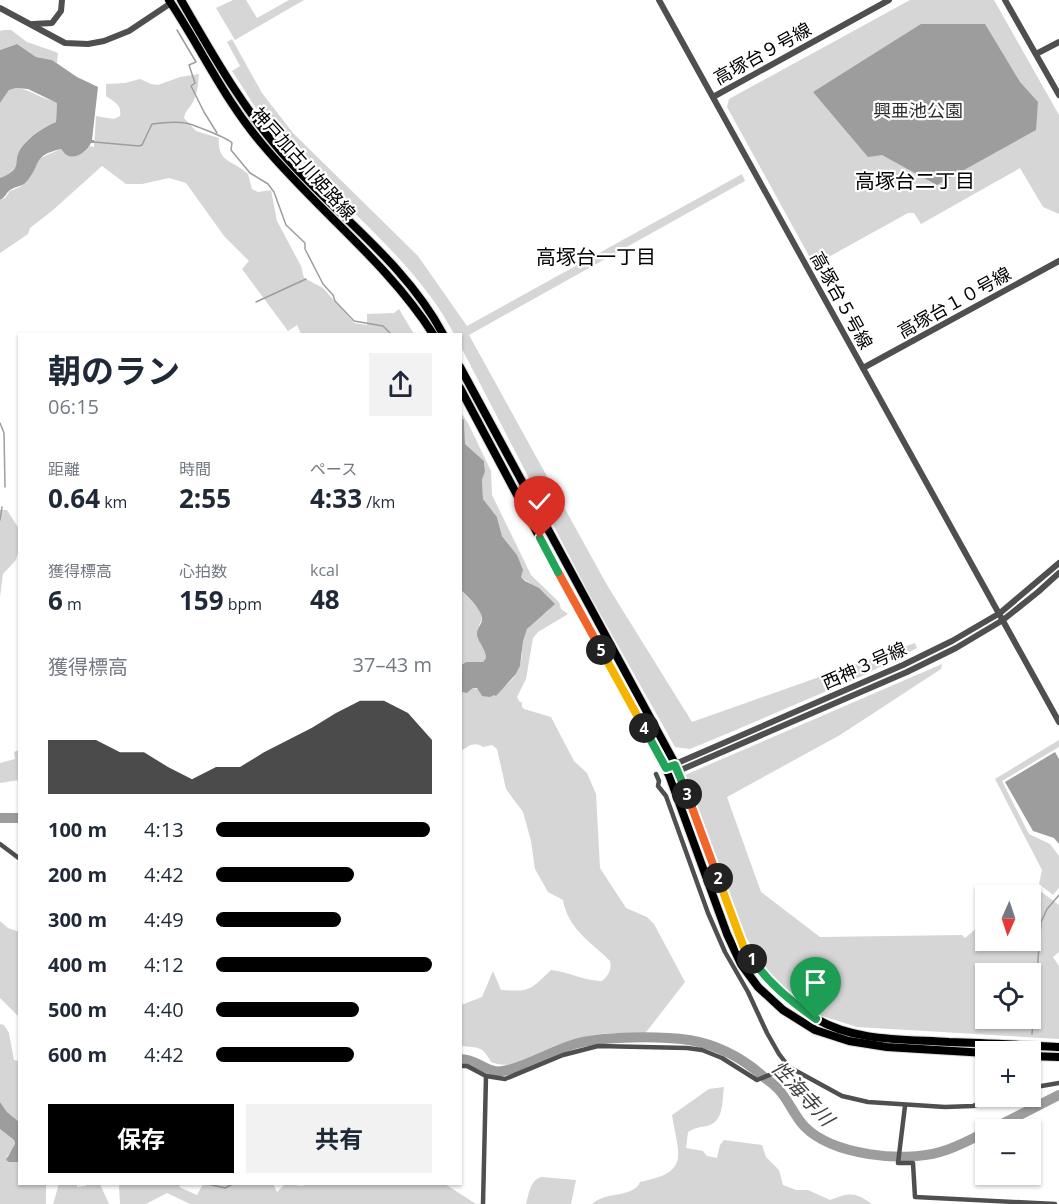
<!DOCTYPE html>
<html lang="ja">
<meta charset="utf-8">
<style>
body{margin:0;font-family:"Open Sans","Noto Sans JP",sans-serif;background:#f2f2f3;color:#1f2937;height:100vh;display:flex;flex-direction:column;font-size:22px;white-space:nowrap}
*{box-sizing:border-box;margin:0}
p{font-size:20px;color:#747a83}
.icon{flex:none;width:33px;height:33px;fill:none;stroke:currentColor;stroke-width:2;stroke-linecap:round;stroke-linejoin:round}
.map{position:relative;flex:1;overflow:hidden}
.panel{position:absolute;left:18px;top:333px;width:444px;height:852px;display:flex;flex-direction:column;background:#fff;border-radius:0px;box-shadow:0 2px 4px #0004}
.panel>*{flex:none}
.needle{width:39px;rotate:183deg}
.controls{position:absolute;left:975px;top:885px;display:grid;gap:12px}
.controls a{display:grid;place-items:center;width:66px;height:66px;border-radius:0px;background:#fff;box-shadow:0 2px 4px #0004;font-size:30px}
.pin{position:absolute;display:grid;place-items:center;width:51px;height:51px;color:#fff;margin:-62px -26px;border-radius:50% 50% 50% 0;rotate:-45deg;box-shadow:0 0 6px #0007}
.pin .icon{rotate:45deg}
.km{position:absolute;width:30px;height:30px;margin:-15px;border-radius:50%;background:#222;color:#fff;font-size:16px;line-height:30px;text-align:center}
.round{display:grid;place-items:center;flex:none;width:63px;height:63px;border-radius:0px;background:#f2f2f3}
.summary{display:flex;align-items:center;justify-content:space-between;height:102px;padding:0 30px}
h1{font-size:33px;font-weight:700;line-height:45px}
.stats{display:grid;grid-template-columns:repeat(3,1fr);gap:9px;height:102px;padding:6px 30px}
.stats div{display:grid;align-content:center}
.stats b{font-size:26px;font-weight:700}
.stats small{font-size:16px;font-weight:400}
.stats p{font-size:16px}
.chart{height:168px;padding:12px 30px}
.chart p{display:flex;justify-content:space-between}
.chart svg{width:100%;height:108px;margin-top:6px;fill:#000;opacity:.7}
.button{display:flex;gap:12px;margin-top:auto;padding:12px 30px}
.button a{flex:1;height:69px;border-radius:0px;background:#000;color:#fff;font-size:24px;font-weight:700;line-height:69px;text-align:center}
.button a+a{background:#f2f2f3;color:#1f2937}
ul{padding:0 30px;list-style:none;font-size:20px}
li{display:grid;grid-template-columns:96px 72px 1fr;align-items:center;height:45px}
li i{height:15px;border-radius:8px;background:#000}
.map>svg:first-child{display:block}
.green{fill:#d6d6d6;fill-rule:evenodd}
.water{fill:#9d9d9d}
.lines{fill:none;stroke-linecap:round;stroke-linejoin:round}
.stream{stroke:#9d9d9d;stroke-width:1.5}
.river{stroke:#9d9d9d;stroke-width:10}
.primary-casing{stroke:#dbdbdb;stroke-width:10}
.minor{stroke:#4f4f4f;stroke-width:4.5}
.tertiary{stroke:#4f4f4f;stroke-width:6}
.primary{stroke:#000;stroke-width:8}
.split-1-casing{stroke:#fff;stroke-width:12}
.split-2-casing{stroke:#fff;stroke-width:12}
.split-3-casing{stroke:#fff;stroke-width:12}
.split-4-casing{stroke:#fff;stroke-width:12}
.split-5-casing{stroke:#fff;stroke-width:12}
.split-6-casing{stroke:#fff;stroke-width:12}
.split-7-casing{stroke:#fff;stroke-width:12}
.split-1{stroke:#22a559;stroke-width:8}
.split-2{stroke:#f5b400;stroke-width:8}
.split-3{stroke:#f0652b;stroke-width:8}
.split-4{stroke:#22a559;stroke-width:8}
.split-5{stroke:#f5b400;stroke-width:8}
.split-6{stroke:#f0652b;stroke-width:8}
.split-7{stroke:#22a559;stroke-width:8}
.labels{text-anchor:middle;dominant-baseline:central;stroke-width:4.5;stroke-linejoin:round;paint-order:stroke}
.street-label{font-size:18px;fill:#000;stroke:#fff}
.park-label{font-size:18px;fill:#2d2d2d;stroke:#fff}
.neighbourhood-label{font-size:20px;fill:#000;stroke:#fff}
.water-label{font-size:20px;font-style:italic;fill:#3e3e3e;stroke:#fff}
</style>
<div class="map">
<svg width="1059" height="1204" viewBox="0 0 1059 1204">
<rect width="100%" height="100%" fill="#fff"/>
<g class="green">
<path d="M233,0H246L257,18L289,0H304L235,40L216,8Z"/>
<path d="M910,0H994L1059,115V214L1043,207L1020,168L921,224L914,213H908L814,265L727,107L729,99Z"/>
<path d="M4,30H11L27,42L56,52L58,53L57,63L52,60L36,57L17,44L0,50V31Z"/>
<path d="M232,39L262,93L293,133L418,256L467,326L742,174L745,181L469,335L607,585L692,722L915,643L917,648L862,676L731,732L690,749L675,747L589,594L461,347L460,334H454C413,255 328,196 271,128C256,111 245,90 232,71L240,66L227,42Z"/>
<path d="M199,74C198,83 198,92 194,100C191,107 185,110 184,118L196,131L219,138C217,163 233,160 248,174L252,189L258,192L271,190L277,221L301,266L304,278L323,288L354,323L367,325V314L394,313L399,309L414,334H301L297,325L288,331L242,269L249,261L224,236L186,183L169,178L142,184H126L102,166L53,210L30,228L28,234L0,253V200L5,198L10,191L20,187L31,176L35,164L40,158L61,149L65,152H84L90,146L94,147L96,116L114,119L120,116C122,105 115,102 106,96V84L125,83L140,79L151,84L158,85L180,77Z"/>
<path d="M16,88C28,89 33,94 44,98C49,100 53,100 57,103L56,122C42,128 30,135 21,148C11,163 25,168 0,178V103L9,90Z"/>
<path d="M460,411L468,423L491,471L492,495L531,575L559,602L561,609L568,614L538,632L533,638L526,679L517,697L519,701L522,703V707L524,709L551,717L574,761L587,773L596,794L600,868L626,908L647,917L654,924L685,982L647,1031L643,1034C629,1034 614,1032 601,1034C588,1036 573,1040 560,1044C538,1052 515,1072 491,1062C482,1045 478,1048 461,1046V1005L482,997L493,971L501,990C531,992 530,990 551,970C569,972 584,981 602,981C608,976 612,970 610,961C591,942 568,929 563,900L548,892L535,869L531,841L523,812L506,789L497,749L492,745L483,747C475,741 468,746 461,751V692L467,693L473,688L479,689L481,695C500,691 517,682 521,661C523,652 521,642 525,633C529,624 541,615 548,611L531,584L521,577L517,555L502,536L497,517L483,499L482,480L485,466L484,461L465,444L464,420L461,417Z"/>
<path d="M0,510H7L19,529V549L16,560L3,574L0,597Z"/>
<path d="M461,590L480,610L482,620L479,625L486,658L483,662H466L461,665Z"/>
<path d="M942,664L941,669L840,735L727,797L761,892L820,937L962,935L965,938L985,921L986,940H1030V896L1016,895L1024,889L1036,888L1059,905V952L1053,957L1059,966V1039L857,1027L819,1015L788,992L763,966L743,932L685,775ZM986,974H1030V1018H986Z"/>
<path d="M1059,740V747L1002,781L1029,834L1050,844L1059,856V888L1053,895L1039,884L1042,870L995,779Z"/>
<path d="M19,750V780L0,783V763L15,759L14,752Z"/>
<path d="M0,921L8,928L19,932V1017L0,998Z"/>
<path d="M0,1024L4,1025L9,1033L14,1060L19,1061V1122L7,1112L0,1102Z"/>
<path d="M724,1087C722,1102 724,1122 707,1126C700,1127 694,1128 688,1132L686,1148L703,1151L707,1156L717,1158L720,1145L724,1140L762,1145L766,1157L779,1170L783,1185L796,1190H808L830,1200C849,1193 854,1191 872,1204H592C606,1191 634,1198 640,1182C690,1172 679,1157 672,1115L709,1089Z"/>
<path d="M0,1129L14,1140L15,1147L7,1156L13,1162H19L20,1184H46V1204H0Z"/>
<path d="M542,1177L576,1180L571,1204H526C529,1194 530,1179 542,1177Z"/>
<path d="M59,1184H77V1187L86,1186L87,1184H100L109,1204H53Z"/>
<path d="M122,1184H181L179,1187L197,1195L203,1184H273L277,1192L285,1184L302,1186L309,1184H445L476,1204H190L167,1193L146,1204H120L119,1186Z"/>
</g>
<g class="water">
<path d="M921,24H985L1020,82L1038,102L1036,130L937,185L882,155L868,157L813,92Z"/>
<path d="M17,44L36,57L52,60L77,77L98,87L92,140H94V143H91C88,150 77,159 69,156C65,155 63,151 61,149C31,156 42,164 27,181C22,187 16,186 10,190C5,194 6,197 0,200V178C25,168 11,163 21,148C30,136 42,128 56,122L57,103L28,89L16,88L9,90L0,103V50Z"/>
<path d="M461,417L464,420L465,444L484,461L485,471L482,480L483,499L497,517L502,536L517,555L523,570L521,577L525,581L539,588L555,604L527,629L523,641L520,666L516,674L496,696L494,695L490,697L482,696L477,688H473L467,693L461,692V665L466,662H483L486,658C485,647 478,642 477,635C477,629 480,626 482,621C484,611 467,596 461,590Z"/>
<path d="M1055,752L1059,759V844L1054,838L1033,831L1005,782Z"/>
<path d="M0,1102L7,1112L19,1122V1162H9L6,1160L15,1144L14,1140L0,1129Z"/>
</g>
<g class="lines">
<g class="stream">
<path d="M177,30L196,62L189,65L195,83L191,86L204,112L217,133"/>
<path d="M94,142L139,146L142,145L152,124C163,123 174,121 185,123C192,124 228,138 232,143L231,150L250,173L268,184L274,192L286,225L305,243V249L323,284L333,295L335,301L354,321L383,326L391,334"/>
<path d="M256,302L306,279"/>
<path d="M0,423L4,433L5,487"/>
<path d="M0,520L2,507"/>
<path d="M1032,1034L1041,922L1047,909L1059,895"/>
<path d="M208,1184L225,1188L233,1184"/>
</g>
<g class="river">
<path d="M0,818H20"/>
<path d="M460,1059C478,1059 487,1074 503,1071C528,1067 550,1051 575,1044C604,1036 660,1036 689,1040C719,1045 743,1058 765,1078C770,1082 775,1085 779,1090C789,1101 795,1117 805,1127C833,1155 903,1163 940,1152C956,1148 971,1139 986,1132"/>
<path d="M990,1130L1059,1095"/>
</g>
<defs>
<g id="primary">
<path d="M169,0C201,48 225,101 263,145C317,210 387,262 433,334"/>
<path d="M181,0C214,57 246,114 291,163C342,219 407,266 443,334"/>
<path d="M460,367L679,771L744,948C763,976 786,1001 815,1018C854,1042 906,1039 949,1042C986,1043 1022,1045 1059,1047"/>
<path d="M460,388L573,600L669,775L727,934L741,964L758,987L783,1010L815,1030L849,1041L887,1047L986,1053"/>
<path d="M1030,1056L1059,1057"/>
</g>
</defs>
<use href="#primary" class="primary-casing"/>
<g class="minor">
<path d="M656,774L659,781L658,786L666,796L708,913L725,952L748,992L767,1033L779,1054L789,1067L842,1096L868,1102L945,1107L973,1106L1004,1096"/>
<path d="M0,844L20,859"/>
<path d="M460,1066H467L486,1076L505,1079L563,1055L598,1046L687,1048L702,1050L722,1058L757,1080L789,1067"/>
<path d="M1030,1088L1059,1083"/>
<path d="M905,1106L898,1163H913L915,1197L1055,1204"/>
<path d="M483,1204L486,1076"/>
</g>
<g class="tertiary">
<path d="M659,0L1059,722"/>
<path d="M1005,0L1059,95"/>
<path d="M0,8L65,43L88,44L104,41L129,31L171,3"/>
<path d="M33,24L52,23L61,11L62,0"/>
<path d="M1036,54L1059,42"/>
<path d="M713,97L889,0"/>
<path d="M863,368L1059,261"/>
<path d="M666,768L903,665L952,641L1000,613L1059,563"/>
<path d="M669,775L907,672L956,648L1003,620L1038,592L1059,573"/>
</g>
<use href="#primary" class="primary"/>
</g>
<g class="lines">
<defs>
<path id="split-1" d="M752,959C769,984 792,1002 816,1019"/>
<path id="split-2" d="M718,878L744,948L752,959"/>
<path id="split-3" d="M687,794L718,878"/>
<path id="split-4" d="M644,728L666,768L675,765L687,794"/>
<path id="split-5" d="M601,650L644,728"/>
<path id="split-6" d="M558,572L601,650"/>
<path id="split-7" d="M540,538L558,572"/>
</defs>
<use href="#split-1" class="split-1-casing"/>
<use href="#split-2" class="split-2-casing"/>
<use href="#split-3" class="split-3-casing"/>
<use href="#split-4" class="split-4-casing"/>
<use href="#split-5" class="split-5-casing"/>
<use href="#split-6" class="split-6-casing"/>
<use href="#split-7" class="split-7-casing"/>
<use href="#split-1" class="split-1"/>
<use href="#split-2" class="split-2"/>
<use href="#split-3" class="split-3"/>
<use href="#split-4" class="split-4"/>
<use href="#split-5" class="split-5"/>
<use href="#split-6" class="split-6"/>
<use href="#split-7" class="split-7"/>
</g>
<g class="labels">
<g class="street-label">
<text transform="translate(762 53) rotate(-29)">高塚台９号線</text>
<text transform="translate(304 163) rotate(48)">神戸加古川姫路線</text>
<text transform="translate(842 300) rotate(61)">高塚台５号線</text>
<text transform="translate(954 302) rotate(-29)">高塚台１０号線</text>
<text transform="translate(864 665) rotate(-24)">西神３号線</text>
</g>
<g class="park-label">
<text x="918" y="110">興亜池公園</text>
</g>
<g class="neighbourhood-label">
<text x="915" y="180">高塚台二丁目</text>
<text x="596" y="256">高塚台一丁目</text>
</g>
<g class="water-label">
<text transform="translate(803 1093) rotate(47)">性海寺川</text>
</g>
</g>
</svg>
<div class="controls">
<a><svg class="needle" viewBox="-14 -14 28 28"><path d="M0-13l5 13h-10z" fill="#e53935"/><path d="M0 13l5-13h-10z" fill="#747a83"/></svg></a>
<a><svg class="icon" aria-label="locate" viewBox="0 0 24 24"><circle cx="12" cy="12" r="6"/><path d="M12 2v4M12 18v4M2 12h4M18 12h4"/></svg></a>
<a>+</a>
<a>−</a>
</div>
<div class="pin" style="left:816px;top:1019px;background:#1e9e55"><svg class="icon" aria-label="arrive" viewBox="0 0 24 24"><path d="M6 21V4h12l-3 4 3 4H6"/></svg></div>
<div class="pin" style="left:540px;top:538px;background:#d93025"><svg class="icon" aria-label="check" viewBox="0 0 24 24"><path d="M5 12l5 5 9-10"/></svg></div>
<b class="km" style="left:752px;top:959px">1</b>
<b class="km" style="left:718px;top:878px">2</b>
<b class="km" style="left:687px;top:794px">3</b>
<b class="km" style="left:644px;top:728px">4</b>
<b class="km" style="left:601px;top:650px">5</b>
<section class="panel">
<div class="summary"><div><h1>朝のラン</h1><p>06:15</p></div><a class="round"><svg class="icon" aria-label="share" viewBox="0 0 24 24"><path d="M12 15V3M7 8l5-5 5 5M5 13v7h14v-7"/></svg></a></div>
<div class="stats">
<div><p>距離</p><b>0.64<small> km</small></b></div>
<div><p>時間</p><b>2:55</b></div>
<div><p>ペース</p><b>4:33<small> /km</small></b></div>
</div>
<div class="stats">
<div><p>獲得標高</p><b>6<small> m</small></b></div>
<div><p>心拍数</p><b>159<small> bpm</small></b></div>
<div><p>kcal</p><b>48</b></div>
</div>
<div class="chart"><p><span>獲得標高</span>37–43 m</p>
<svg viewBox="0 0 160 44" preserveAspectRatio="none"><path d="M0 44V22L10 22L20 22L30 27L40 27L50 33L60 38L70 33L80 33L90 27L100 22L110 17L120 11L130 6L140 6L150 11L160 22V44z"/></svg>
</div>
<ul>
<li><b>100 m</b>4:13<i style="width:99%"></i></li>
<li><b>200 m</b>4:42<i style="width:64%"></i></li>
<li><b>300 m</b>4:49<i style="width:58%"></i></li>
<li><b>400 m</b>4:12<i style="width:100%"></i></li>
<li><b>500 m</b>4:40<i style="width:66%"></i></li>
<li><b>600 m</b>4:42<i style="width:64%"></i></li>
</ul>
<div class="button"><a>保存</a><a>共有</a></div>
</section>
</div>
